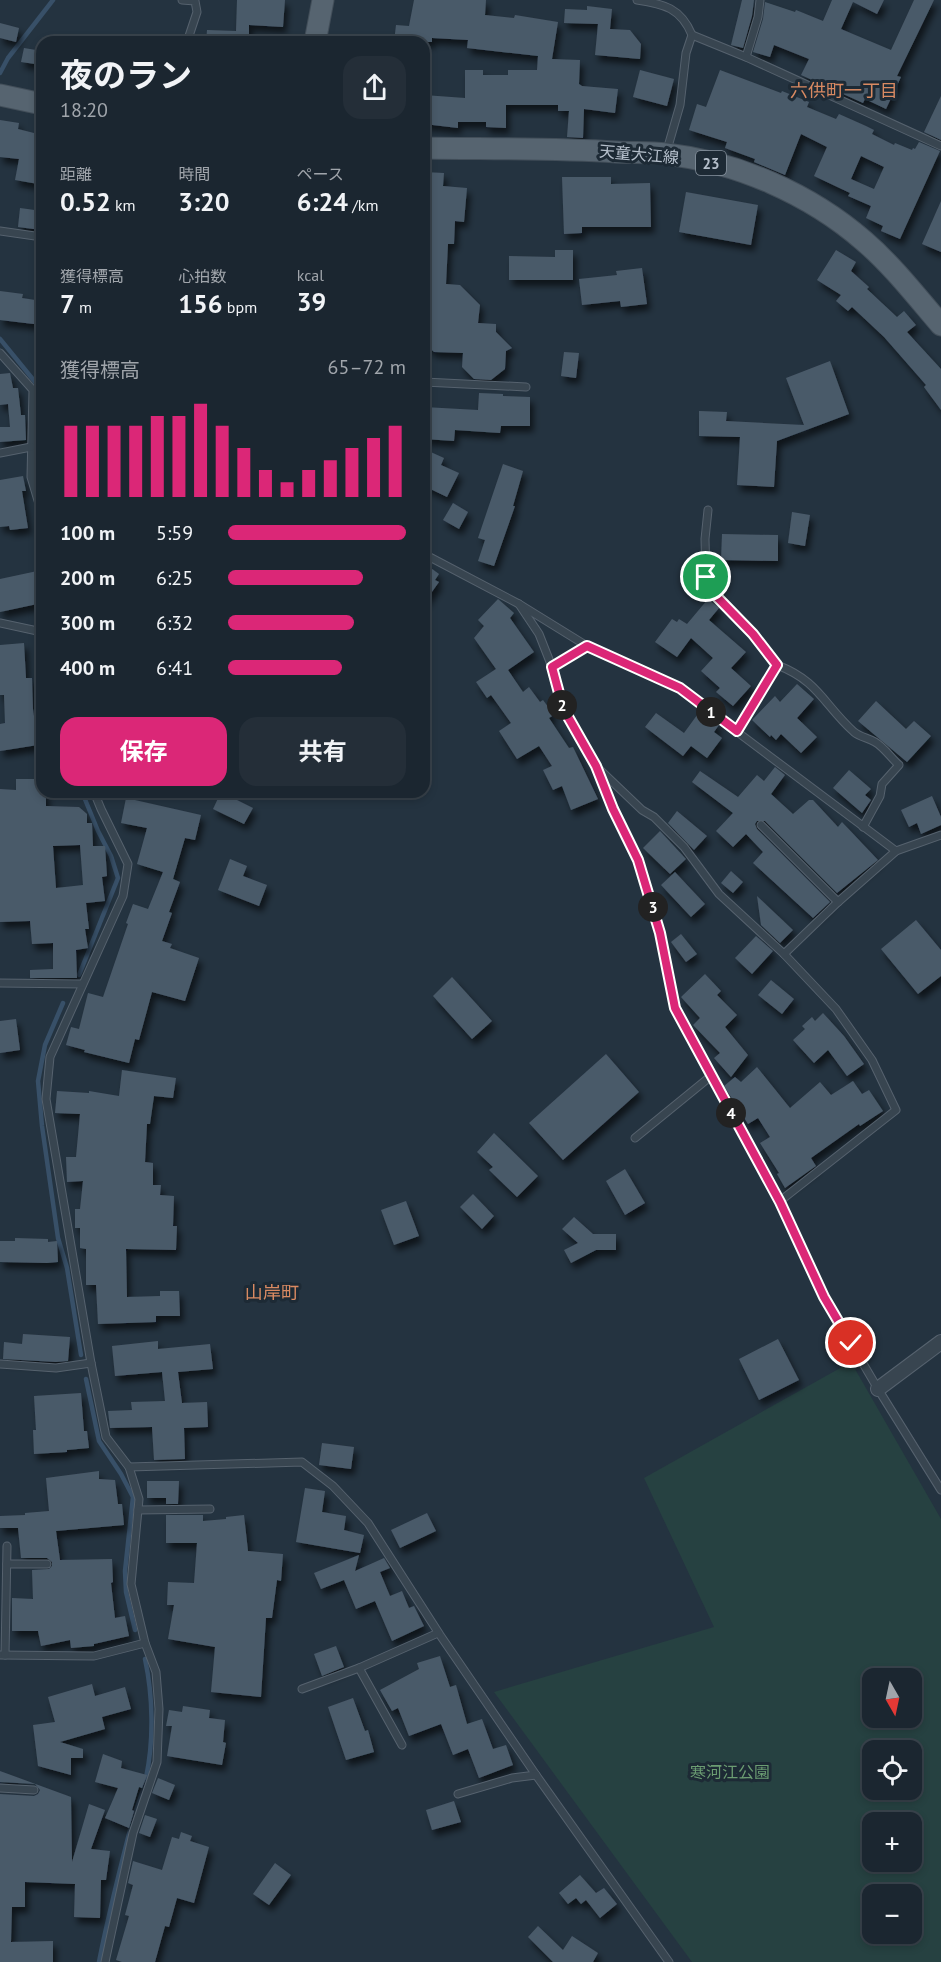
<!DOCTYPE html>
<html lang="ja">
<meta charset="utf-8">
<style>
body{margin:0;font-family:"PT Sans","Noto Sans JP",sans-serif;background:#242e38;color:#f1f3f6;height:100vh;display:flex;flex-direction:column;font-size:22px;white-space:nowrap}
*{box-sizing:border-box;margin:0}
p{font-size:20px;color:#a0a5ab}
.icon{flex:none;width:33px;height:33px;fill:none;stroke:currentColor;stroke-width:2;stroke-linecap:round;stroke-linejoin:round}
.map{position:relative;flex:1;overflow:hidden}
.details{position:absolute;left:36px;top:36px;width:394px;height:762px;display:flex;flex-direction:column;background:#1b2630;border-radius:18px;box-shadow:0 3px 9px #0003,0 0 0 2px #39434c}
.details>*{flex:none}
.needle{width:39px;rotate:171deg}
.tools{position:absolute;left:862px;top:1668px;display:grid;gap:12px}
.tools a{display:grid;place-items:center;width:60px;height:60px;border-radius:12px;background:#1b2630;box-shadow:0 3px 9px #0003,0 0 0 2px #39434c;font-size:30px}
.pin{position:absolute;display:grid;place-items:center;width:51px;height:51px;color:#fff;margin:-26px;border:3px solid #fff;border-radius:50%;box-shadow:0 2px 6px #0007}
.km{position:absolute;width:30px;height:30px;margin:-15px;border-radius:50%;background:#222;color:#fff;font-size:16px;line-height:30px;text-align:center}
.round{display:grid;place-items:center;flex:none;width:63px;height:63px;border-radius:18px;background:#242e38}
.summary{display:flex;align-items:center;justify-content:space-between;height:102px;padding:0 24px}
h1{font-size:33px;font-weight:700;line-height:45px}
.figures{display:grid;grid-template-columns:repeat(3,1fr);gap:9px;height:102px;padding:6px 24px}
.figures div{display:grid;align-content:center}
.figures b{font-size:26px;font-weight:700}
.figures small{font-size:16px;font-weight:400}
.figures p{font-size:16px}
.chart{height:168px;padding:12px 24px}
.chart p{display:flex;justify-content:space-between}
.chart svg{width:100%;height:108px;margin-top:6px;stroke:#db2777;stroke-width:6}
.primary-button{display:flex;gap:12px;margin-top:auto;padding:12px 24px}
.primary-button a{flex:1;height:69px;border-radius:18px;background:#db2777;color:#fff;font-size:24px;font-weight:700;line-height:69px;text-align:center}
.primary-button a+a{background:#242e38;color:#f1f3f6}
ul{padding:0 24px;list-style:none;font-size:20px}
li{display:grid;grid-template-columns:96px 72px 1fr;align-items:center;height:45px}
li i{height:15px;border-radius:8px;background:#db2777}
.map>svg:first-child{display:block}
.green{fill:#264141;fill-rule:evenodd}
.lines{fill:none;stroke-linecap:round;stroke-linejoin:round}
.stream{stroke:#385068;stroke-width:4.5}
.building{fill:#4a5a69;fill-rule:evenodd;filter:url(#shadow)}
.lane-casing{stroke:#56626e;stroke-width:9}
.street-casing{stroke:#56626e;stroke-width:16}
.primary-casing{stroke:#424e59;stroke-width:23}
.lane{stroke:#384550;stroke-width:7}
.street{stroke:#384550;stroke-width:14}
.primary{stroke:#566470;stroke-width:21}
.route-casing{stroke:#fff;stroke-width:12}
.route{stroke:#db2777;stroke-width:8}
.labels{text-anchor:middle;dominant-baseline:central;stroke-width:6;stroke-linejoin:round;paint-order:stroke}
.shield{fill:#1d2a35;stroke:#87929e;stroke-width:1.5}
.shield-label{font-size:15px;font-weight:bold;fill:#b5bfcb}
.street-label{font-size:16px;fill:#b5bfcb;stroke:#1d2a35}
.park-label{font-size:16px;fill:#6b9c72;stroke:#1d2a35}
.neighbourhood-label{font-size:18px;fill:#d98a62;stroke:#1d2a35}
</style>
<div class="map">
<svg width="941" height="1962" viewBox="0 0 941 1962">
<defs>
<filter id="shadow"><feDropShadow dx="3.5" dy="6" stdDeviation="3" flood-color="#0009"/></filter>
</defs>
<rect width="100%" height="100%" fill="#243340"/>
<path class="green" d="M851,1362L941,1519V1962H692L494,1692L714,1627L644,1478ZM873,1678H912V1718H873ZM873,1750H912V1790H873ZM873,1822H912V1862H873ZM873,1894H912V1934H873Z"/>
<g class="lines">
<g class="stream">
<path d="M0,73L8,58L53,0"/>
<path d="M0,339L40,388L42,395"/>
<path d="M42,707V720"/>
<path d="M79,975L118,878L111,856L98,831L82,792"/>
<path d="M63,1003L45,1045L38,1081L42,1126L58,1238L67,1268L81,1355"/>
<path d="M86,1379L99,1441L121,1474L133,1497L125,1571L126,1592L135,1630"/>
<path d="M99,1962C108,1915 120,1869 132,1822C136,1808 143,1793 146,1778C154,1740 153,1696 145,1659"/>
</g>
</g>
<g class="building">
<path d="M237,0H285L283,27L249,25V42H206L207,30L236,31Z"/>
<path d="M414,0H486L485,15L514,18L515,15L558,22L552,59L580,60L579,84L582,86L618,89L615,113L584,109L583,138L567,137L569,111H558V105H506V128L486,127V122H458V128L424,124V95L465,98V70H483V75H508V70H537L538,56L467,48L468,40L432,38V42H394L396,25L409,26Z"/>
<path d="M742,0H754L752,16L743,48L731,45Z"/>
<path d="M832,0H884L877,14L853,2L841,29L891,50L914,0H934L897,76L901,77L886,109L865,99L863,103L801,75L809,59L774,45L770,57L753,52L763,19L765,2L795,12L796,10L823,21Z"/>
<path d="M587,6L612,9L610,29L630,30L641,44L640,59L595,55L598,24L564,23L565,9L587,10Z"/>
<path d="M0,23L19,28L16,42L0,38Z"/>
<path d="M24,48L42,51V65L21,62Z"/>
<path d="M640,70L674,79L667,106L633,97Z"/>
<path d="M720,70L781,93L782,91L809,102L807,107L836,119L839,114L866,126L874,130L872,134L894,145L895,143L912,150L913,148L915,149L919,142L940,151L900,239L881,231L883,226L866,218L871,206L848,196L850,193L814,176L827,147L801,134L785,175L754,162L755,159L725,148L727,142L689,130L697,104L706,107ZM861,156L884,167L874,189L851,179Z"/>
<path d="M941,96V140L924,132Z"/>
<path d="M0,120L19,123L18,129L42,135V180L39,179L38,184L15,180L19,159L0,157Z"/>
<path d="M424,172L444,173L443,186L467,188L464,222L455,221L454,244H448L446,284L460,285L480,305L478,323L496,324V332L512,348L506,351L505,369L491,380L474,379L462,367L463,353L434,352L424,343Z"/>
<path d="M562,177H611V184L650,183L651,227H582V233L564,234Z"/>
<path d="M686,192L758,205L751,245L679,232Z"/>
<path d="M941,201V252L922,244Z"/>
<path d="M20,208L42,211L41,230L18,227Z"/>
<path d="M555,250H573V280H509V256L555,257Z"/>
<path d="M836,250L856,262L851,271L869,287L867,289L897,317L904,311L916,325L907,332L941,369V410L924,387L926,385L884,337L852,307L848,311L836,301L841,295L817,280Z"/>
<path d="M642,268L647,304L621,307L620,301L582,305L579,279L617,275L616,271Z"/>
<path d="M0,291L23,294L22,298L42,301V325L0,320Z"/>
<path d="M564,352L579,353L576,378L561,376Z"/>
<path d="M830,361L849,414L777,441L774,487L737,485L740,437L699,436V411L727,412L726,421L804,425L786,378Z"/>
<path d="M10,373L13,388H18L21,415H25L26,440L0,442V427H10L8,404L0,405V374Z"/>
<path d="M479,393L503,394V396L530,397V426H501L500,433L455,430L454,441L424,439V407L478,410Z"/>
<path d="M424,449L444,458L441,465L459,473L447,497L424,486Z"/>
<path d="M503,464L523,471L513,506H515L494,566L478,561L485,540L478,538Z"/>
<path d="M23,476L26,491H22L28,528L10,530L9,526L0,527V480Z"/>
<path d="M453,503L468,512L459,529L443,520Z"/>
<path d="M792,512L810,515L805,546L788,543Z"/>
<path d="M722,534L778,535V561L721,560Z"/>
<path d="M424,563L439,574L435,580L439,582L424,603Z"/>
<path d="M42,570V603L0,612V579Z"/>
<path d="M498,599L514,613L510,618L534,652L508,670L523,692L529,687L540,702L543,700L554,715L549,718L569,748L573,747L598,799L571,810L562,786L553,790L543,770L552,766L539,746L517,759L499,731L511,723L491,695L487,698L476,682L496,669L474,638L484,626L478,620Z"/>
<path d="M708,599L719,608L709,620L746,652L731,668L751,686L733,706L716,692L720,688L701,671L713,658L691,638L677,657L655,642L672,619L677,622L679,619L687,624Z"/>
<path d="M24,643L26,678H32L33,709L38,745L0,751V724L5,723L4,695H0V645Z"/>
<path d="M797,684L814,699L797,718L817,737L801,753L781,734L776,740L771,735L770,737L752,720L775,696L780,702Z"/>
<path d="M876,701L906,729L914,721L931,736L907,762L858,721Z"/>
<path d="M700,711L719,725L714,732L722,738L707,758L691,746L683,756L645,727L656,713L684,733Z"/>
<path d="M775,767L785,775L771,794L793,814L809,800H813L838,827L842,822L878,860L837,893L765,821H757L755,824L757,829L830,902L813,918L753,863L763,852L746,834L733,847L716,831L733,813L692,782L700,771L738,797L757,775L764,781Z"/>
<path d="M849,770L871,789L865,795L871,800L862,813L833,788Z"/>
<path d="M16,779H42V792H46V806L79,807L87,814V823H92L93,846H105L107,876L102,877L105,901L86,903L89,929H85L88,948L76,950L77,978H30V970L53,969V943L32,944L30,921L0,922V789L16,790ZM80,845L83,885L56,888L53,846Z"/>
<path d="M221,792L253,808L244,824L213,809Z"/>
<path d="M932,796L941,817V825L921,834L917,823L909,827L901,810Z"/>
<path d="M126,798L201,815L195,840L185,838L173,879L180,882L169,912L172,913L162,941L172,944L170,948L199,958L185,1001L152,992L139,1040L135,1039L129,1063L84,1052L85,1050L66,1045L71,1027L79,1029L88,993L103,997L128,924L126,923L133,904L148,909L163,872L137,864L147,828L121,823Z"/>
<path d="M677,811L707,836L694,850L668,823Z"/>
<path d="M660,831L686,859L670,874L643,848Z"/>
<path d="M230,859L247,866L243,876L267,885L259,906L218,890Z"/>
<path d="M731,871L743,882L733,893L721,883Z"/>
<path d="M675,872L705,904L691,917L661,885Z"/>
<path d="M757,896L793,930L780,943L761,925Z"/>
<path d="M916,920L941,950V976L918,994L881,949Z"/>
<path d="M681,934L697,954L686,962L671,942Z"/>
<path d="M756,936L773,951L752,974L735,958Z"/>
<path d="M705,974L721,991L717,995L737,1015L725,1027L748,1055L731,1077L714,1058L720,1053L693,1025L700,1018L681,997Z"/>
<path d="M452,977L492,1021L472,1039L433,996Z"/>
<path d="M771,980L794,999L782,1014L758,995Z"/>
<path d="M823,1013L844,1036L864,1064L847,1076L828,1050L814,1063L793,1040L805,1029L802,1026L812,1017L815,1021Z"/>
<path d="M16,1019L20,1050L0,1053V1021Z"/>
<path d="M606,1054L639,1092L563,1160L529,1123Z"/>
<path d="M757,1067L790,1108L820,1082L831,1095L853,1081L862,1094L869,1090L883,1111L860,1126L859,1124L811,1158L816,1166L785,1188L777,1174L779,1173L760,1143L770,1137L758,1118L748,1124L724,1086L735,1077L741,1082Z"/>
<path d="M122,1070L176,1078L173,1098L154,1096L150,1124H147L145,1162L153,1163V1185H161L160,1195L174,1196L173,1226H177L176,1250L126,1249L127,1297L160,1296V1291H179L180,1316H156V1322L98,1324L96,1285H86V1249L80,1248V1228H75V1209H80L83,1181L67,1182L66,1157H76L80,1114L55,1113L57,1091L89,1093V1091L119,1096Z"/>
<path d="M494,1133L538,1176L517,1197L489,1170L493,1167L477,1152Z"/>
<path d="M625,1169L645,1203L625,1215L606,1181Z"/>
<path d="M473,1194L494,1216L482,1229L460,1207Z"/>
<path d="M406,1201L419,1236L394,1245L381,1210Z"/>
<path d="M574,1217L593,1234H616V1250H596L571,1263L564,1250L578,1243L562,1229Z"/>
<path d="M15,1238L48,1239V1242L57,1241L58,1262L47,1263L0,1262V1241H15Z"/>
<path d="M23,1334L70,1337L68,1361L56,1362L3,1359L4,1342L22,1344Z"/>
<path d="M778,1339L799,1380L759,1400L739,1359Z"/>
<path d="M158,1341V1349L210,1344L213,1369L178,1372L182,1403L207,1402L208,1427L184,1428L185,1459L154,1460L152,1427L110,1428L108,1411L132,1410L131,1402L165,1401L162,1372L115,1376L112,1346Z"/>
<path d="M81,1393L84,1431H87L89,1448L67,1450V1452L34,1454L33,1430H36L34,1396Z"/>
<path d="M322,1443L354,1447L351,1469L319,1465Z"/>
<path d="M99,1471V1479L115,1480L118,1504H122L124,1525L56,1531L60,1560L112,1559L113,1582L111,1583L115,1618L125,1616L129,1636L94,1644V1646L71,1648L70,1640L41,1646L38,1631H12V1598L33,1599L32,1570L49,1569L52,1566V1562L47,1558H21L18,1528H0V1516L25,1515V1513L49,1511L46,1478Z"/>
<path d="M147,1481H179L178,1504H166V1498H147Z"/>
<path d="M305,1488L325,1491L322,1512L346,1516L344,1530L364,1535L360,1553L296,1542Z"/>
<path d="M427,1513L436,1531L400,1548L391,1530Z"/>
<path d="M166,1515H203V1521L226,1519V1517L244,1515L248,1551L283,1554L281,1581L277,1580L272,1618H266L261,1697L211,1692L215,1647L168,1639L174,1605H167L168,1582L194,1583L197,1543H166Z"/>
<path d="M359,1555L355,1571L384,1558L390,1568L380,1572L390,1596L402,1591L409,1608L414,1606L424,1626L392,1641L375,1601L356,1609L344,1580L321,1589L314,1573Z"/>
<path d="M336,1646L344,1667L322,1676L314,1654Z"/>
<path d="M440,1656L450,1687L456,1685L467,1724L482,1719L493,1749L506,1745L513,1765L479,1778L468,1749L453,1755L441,1724L409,1736L398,1708L392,1711L380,1690L419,1669L417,1663Z"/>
<path d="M92,1684L95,1696L125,1687L131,1709L102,1717L105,1729L60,1742L83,1749V1758H71V1775L38,1766L33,1725L55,1722L48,1697Z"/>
<path d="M353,1698L365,1731L368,1730L374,1752L346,1760L328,1707Z"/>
<path d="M183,1706L210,1710L209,1718L225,1720L223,1742L226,1743L222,1765L167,1756L172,1726H166L169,1710L182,1712Z"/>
<path d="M103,1754L122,1761L121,1768L147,1775L142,1788L139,1787L132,1810L134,1811L129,1828L105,1818L118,1788L95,1782Z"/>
<path d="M0,1771L71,1797L72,1862L89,1804L105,1810L91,1849L110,1851L106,1880H101L100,1918L74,1917L75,1884L25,1882V1907H12L11,1942L53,1941V1962H0V1794L34,1796L38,1794L40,1790L35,1784L0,1782Z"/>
<path d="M158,1778L175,1785L169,1800L152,1793Z"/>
<path d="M454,1801L461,1822L432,1830L426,1810Z"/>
<path d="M145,1815L157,1819L150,1837L139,1833Z"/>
<path d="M181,1832L192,1836L190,1841L209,1847L194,1903L177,1898L169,1927L165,1926L155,1962H122L116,1960L129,1916L125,1915L133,1885L128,1883L133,1861L162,1870L172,1837L179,1839Z"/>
<path d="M275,1863L291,1875L269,1905L253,1894Z"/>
<path d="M580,1875L596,1893L604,1888L617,1904L600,1918L586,1900L581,1904L576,1898L568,1904L559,1893Z"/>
<path d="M538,1926L563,1950L572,1936L598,1953L593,1962H553L528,1937Z"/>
</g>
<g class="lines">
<defs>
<g id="lane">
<path d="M182,0L195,1L197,12L187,42"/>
<path d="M637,0C664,4 681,8 692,35"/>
<path d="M746,57L758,17L760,0"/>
<path d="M667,150L680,105L686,53L692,35L746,57L941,146"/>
<path d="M0,231L42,237"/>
<path d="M0,353L33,390L31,477L42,514"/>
<path d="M424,382L526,387"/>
<path d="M0,453L31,447"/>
<path d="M708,510L705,539L706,577L717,597L753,634L777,665L737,731"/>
<path d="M424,554L519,604L587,646L680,689L896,851L941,835"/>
<path d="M519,604L539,634L552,667L563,708L596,766L613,809L638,860L660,933L675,1008L780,1201L824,1297L878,1389L941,1490"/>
<path d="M0,623L42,632"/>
<path d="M777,665C819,681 823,704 854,732C860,737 868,738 875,742C884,747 891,758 899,765L882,784L880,796L863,827"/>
<path d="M552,667L587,646"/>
<path d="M598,768L642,810L654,817L684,847L719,894L784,954L836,1009L872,1060L896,1110L780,1201"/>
<path d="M94,792L101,809L128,864L123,896L50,1057L46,1099L91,1363L106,1437L129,1467L139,1499L131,1584L145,1643L156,1672L159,1709L157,1762L133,1833L105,1962"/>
<path d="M761,825L838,902"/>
<path d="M784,954L838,902L896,851"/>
<path d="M0,983L82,984"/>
<path d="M635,1138L711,1076"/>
<path d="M0,1364L56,1368L91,1363"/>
<path d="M129,1467L302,1462L333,1486L368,1523L440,1635L536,1775L669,1962"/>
<path d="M138,1510L210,1509"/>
<path d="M7,1564H47"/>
<path d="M0,1655L94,1656L145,1643"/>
<path d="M5,1655L7,1546"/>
<path d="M359,1668L402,1745"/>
<path d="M302,1689L359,1668L438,1633"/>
<path d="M0,1788L34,1790"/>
<path d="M458,1794L512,1778L536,1775"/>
</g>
<path id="street" d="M878,1389L941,1342"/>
<g id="primary">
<path d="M315,42L323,0"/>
<path d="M0,95L42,104"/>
<path d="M424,148C488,149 552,148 616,152C633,153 650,152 666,154C737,162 810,194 864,241C893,266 916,296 941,325"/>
</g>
</defs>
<use href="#lane" class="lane-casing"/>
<use href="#street" class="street-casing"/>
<use href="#primary" class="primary-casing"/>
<use href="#lane" class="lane"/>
<use href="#street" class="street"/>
<use href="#primary" class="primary"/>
</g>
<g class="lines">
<defs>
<path id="route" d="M706,577L717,597L753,634L777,665L737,731L680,688L587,646L552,667L563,708L596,766L613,809L638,860L660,933L675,1008L780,1202L824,1297L851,1343"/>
</defs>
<use href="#route" class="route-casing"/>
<use href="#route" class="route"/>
</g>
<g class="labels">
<rect class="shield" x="696" y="151" width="30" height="24" rx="4.5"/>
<g class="shield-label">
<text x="711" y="163">23</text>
</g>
<g class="street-label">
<text transform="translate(639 154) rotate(5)">天童大江線</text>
</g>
<g class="park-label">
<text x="730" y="1772">寒河江公園</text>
</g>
<g class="neighbourhood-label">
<text x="844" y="90">六供町一丁目</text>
<text x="272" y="1292">山岸町</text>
</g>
</g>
</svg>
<div class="tools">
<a><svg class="needle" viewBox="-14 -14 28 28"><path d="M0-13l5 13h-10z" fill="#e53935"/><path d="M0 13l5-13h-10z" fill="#a0a5ab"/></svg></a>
<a><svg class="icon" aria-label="locate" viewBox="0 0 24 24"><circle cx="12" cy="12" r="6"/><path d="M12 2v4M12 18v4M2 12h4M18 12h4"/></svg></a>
<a>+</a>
<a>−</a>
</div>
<div class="pin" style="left:706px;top:577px;background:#1e9e55"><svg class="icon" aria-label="arrive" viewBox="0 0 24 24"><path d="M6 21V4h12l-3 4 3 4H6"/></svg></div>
<div class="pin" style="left:851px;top:1343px;background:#d93025"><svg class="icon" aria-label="check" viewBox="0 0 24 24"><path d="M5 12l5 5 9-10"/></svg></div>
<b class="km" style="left:711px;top:712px">1</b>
<b class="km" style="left:562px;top:705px">2</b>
<b class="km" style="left:653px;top:907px">3</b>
<b class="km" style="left:731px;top:1113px">4</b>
<section class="details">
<div class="summary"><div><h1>夜のラン</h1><p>18:20</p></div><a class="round"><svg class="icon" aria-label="share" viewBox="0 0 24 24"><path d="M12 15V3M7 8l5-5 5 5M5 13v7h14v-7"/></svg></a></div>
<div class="figures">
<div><p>距離</p><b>0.52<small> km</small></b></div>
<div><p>時間</p><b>3:20</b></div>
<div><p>ペース</p><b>6:24<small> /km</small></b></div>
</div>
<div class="figures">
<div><p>獲得標高</p><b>7<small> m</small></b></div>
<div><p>心拍数</p><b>156<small> bpm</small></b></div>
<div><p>kcal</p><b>39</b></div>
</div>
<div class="chart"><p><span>獲得標高</span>65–72 m</p>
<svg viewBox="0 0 160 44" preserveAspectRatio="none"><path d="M5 44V15M15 44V15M25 44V15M35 44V15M45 44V11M55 44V11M65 44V6M75 44V15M85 44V24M95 44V33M105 44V38M115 44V33M125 44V29M135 44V24M145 44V20M155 44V15"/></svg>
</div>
<ul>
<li><b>100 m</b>5:59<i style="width:100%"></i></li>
<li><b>200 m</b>6:25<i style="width:76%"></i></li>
<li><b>300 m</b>6:32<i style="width:71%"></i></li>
<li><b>400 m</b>6:41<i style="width:64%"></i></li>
</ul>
<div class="primary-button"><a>保存</a><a>共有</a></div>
</section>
</div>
